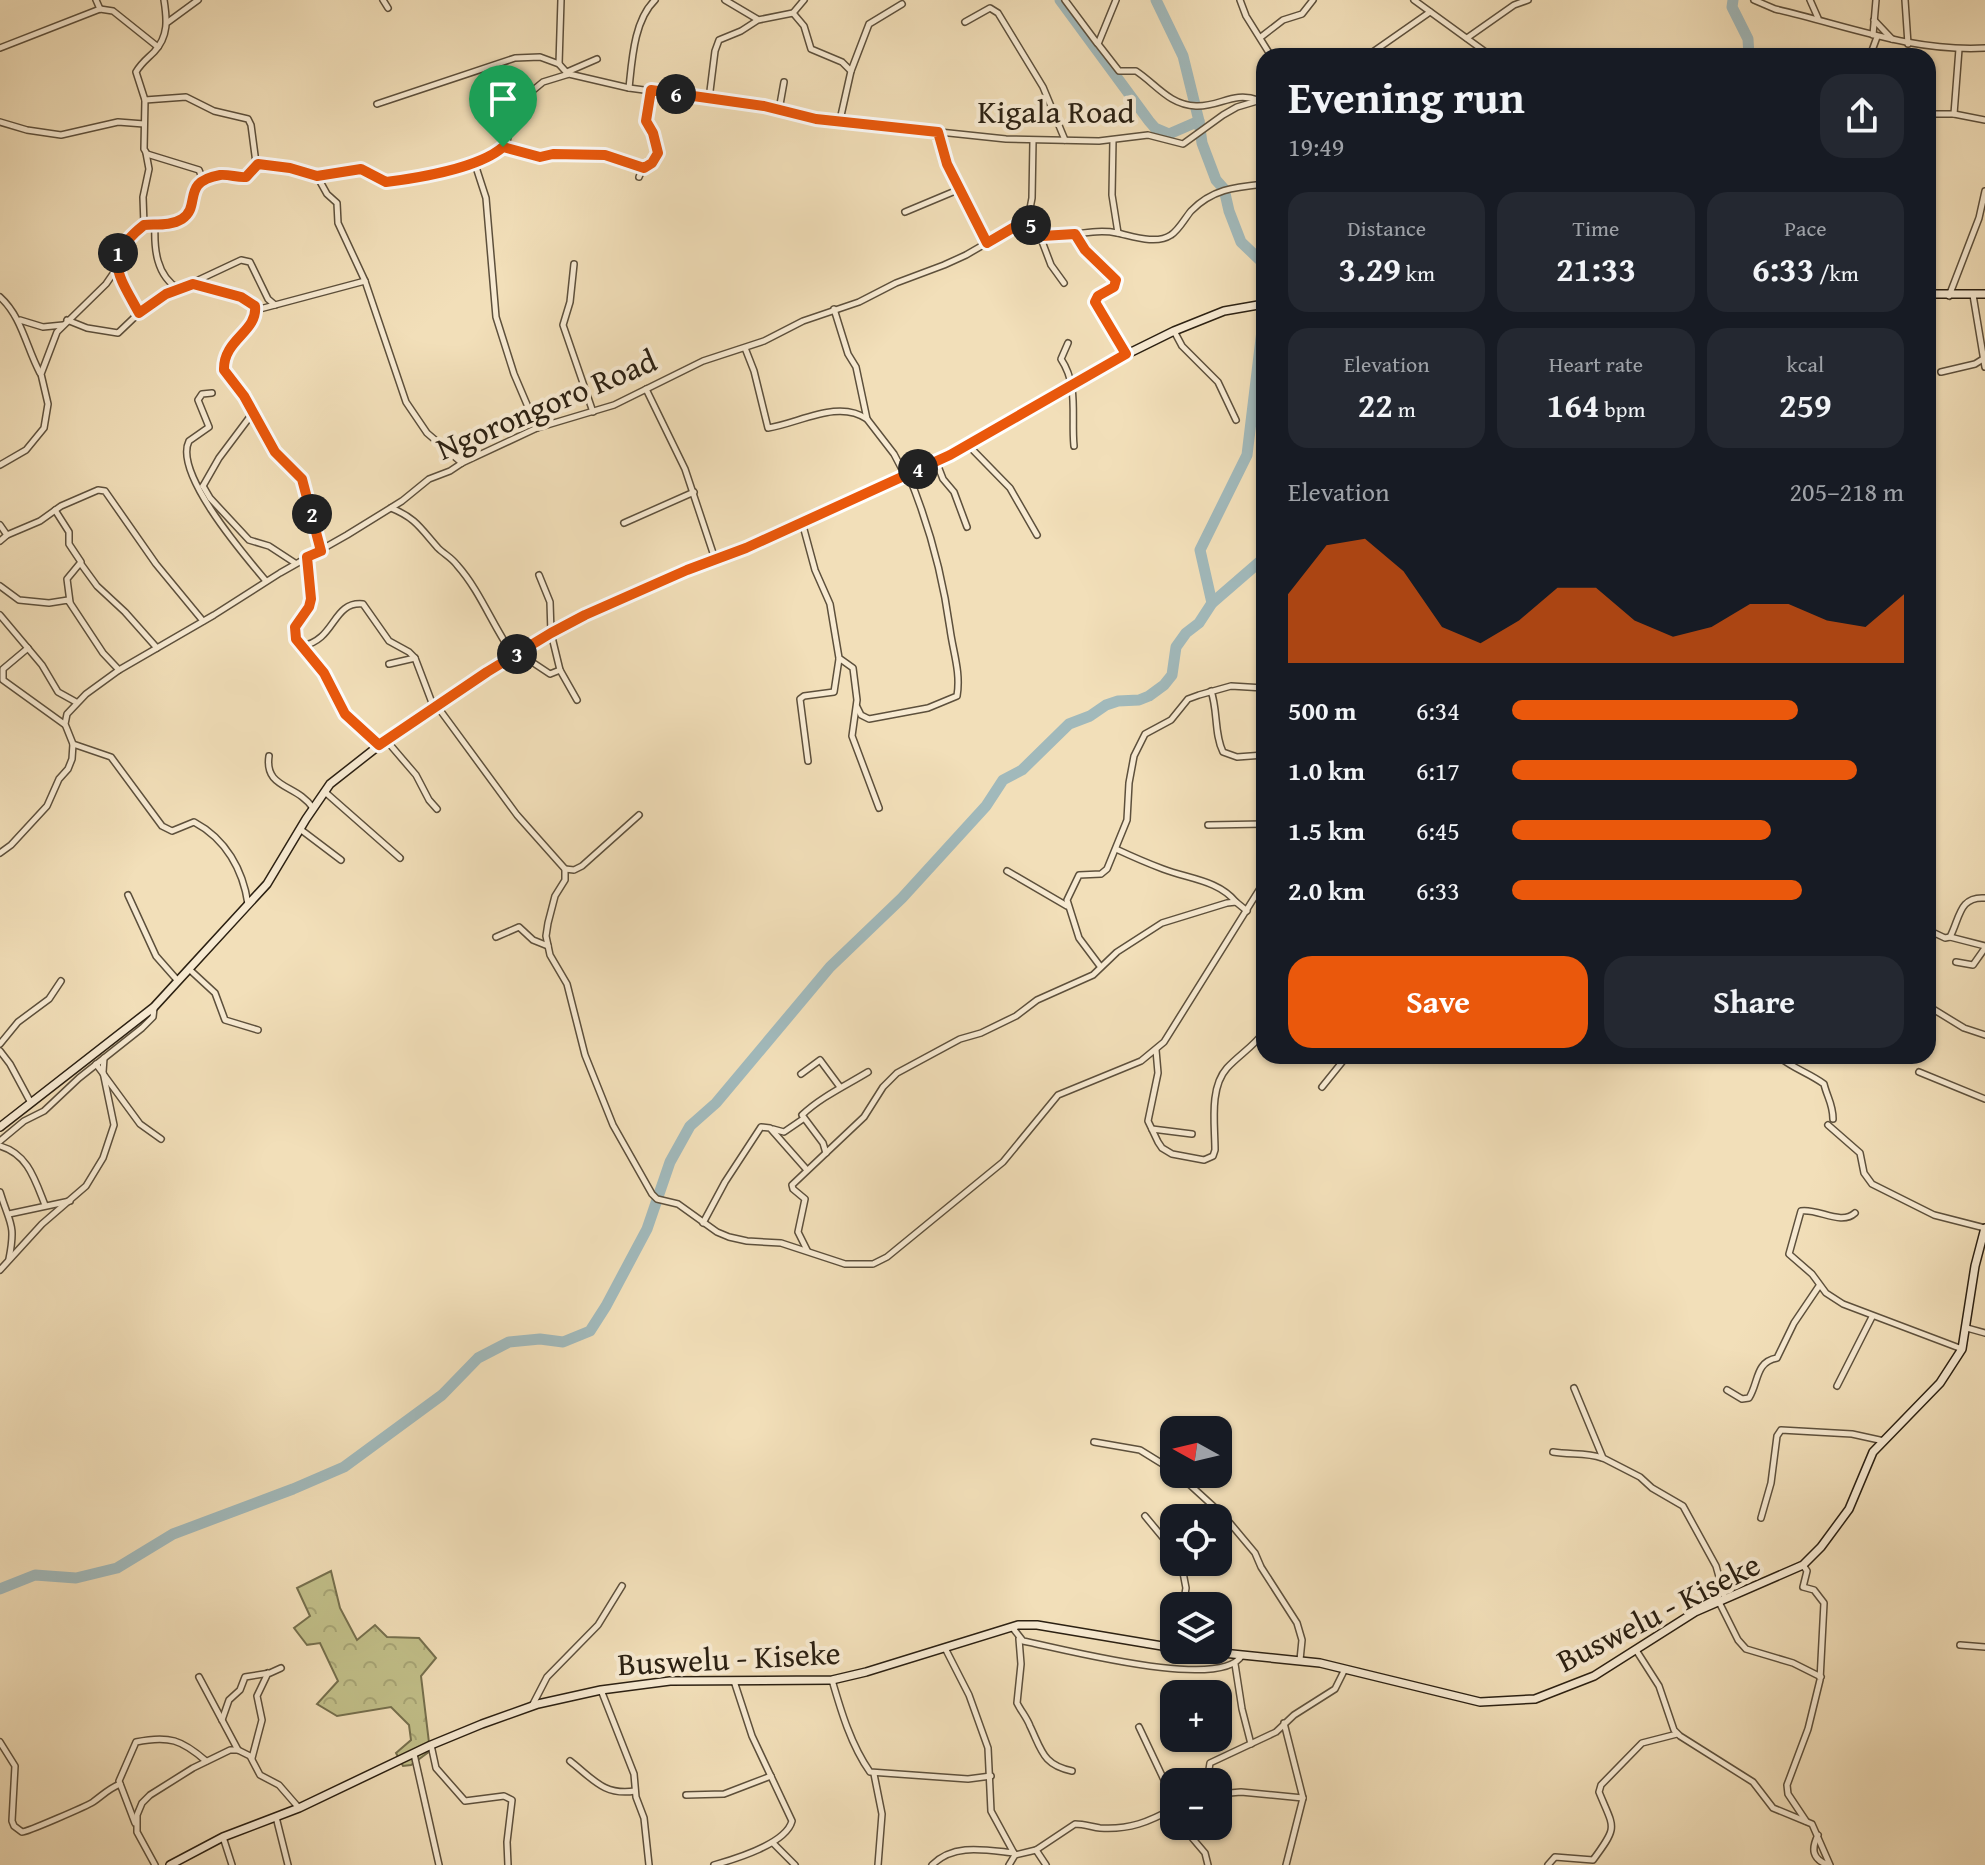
<!DOCTYPE html>
<meta charset="utf-8">
<style>
body{margin:0;font-family:"Gentium Book Plus",serif;background:#242831;color:#f1f3f6;height:100vh;display:flex;flex-direction:column;font-size:30px;white-space:nowrap}
*{box-sizing:border-box;margin:0}
p{font-size:26px;color:#9ea1a6}
.icon{flex:none;width:44px;height:44px;fill:none;stroke:currentColor;stroke-width:2;stroke-linecap:round;stroke-linejoin:round}
.map{position:relative;flex:1;overflow:hidden}
.sheet{position:absolute;left:1256px;top:48px;width:680px;height:1016px;display:flex;flex-direction:column;background:#171b24;border-radius:24px;box-shadow:0 2px 6px #0004}
.sheet>*{flex:none}
.needle{width:52px;rotate:278deg}
.buttons{position:absolute;left:1160px;top:1416px;display:grid;gap:16px}
.buttons a{display:grid;place-items:center;width:72px;height:72px;border-radius:16px;background:#171b24;box-shadow:0 2px 6px #0004;font-size:40px}
.pin{position:absolute;display:grid;place-items:center;width:68px;height:68px;color:#fff;margin:-82px -34px;border-radius:50% 50% 50% 0;rotate:-45deg;box-shadow:0 0 8px #0007}
.pin .icon{rotate:45deg}
.km{position:absolute;width:40px;height:40px;margin:-20px;border-radius:50%;background:#222;color:#fff;font-size:22px;line-height:40px;text-align:center}
.round{display:grid;place-items:center;flex:none;width:84px;height:84px;border-radius:24px;background:#242831}
.headline{display:flex;align-items:center;justify-content:space-between;height:136px;padding:0 32px}
h1{font-size:44px;font-weight:700;line-height:60px}
.metrics{display:grid;grid-template-columns:repeat(3,1fr);gap:12px;height:136px;padding:8px 32px}
.metrics div{display:grid;align-content:center;border-radius:20px;background:#242831;text-align:center}
.metrics b{font-size:34px;font-weight:700}
.metrics small{font-size:22px;font-weight:400}
.metrics p{font-size:22px}
.chart{height:224px;padding:16px 32px}
.chart p{display:flex;justify-content:space-between}
.chart svg{width:100%;height:144px;margin-top:8px;fill:#ea580c;opacity:.7}
.button{display:flex;gap:16px;margin-top:auto;padding:16px 32px}
.button a{flex:1;height:92px;border-radius:24px;background:#ea580c;color:#fff;font-size:32px;font-weight:700;line-height:92px;text-align:center}
.button a+a{background:#242831;color:#f1f3f6}
ul{padding:0 32px;list-style:none;font-size:26px}
li{display:grid;grid-template-columns:128px 96px 1fr;align-items:center;height:60px}
li i{height:20px;border-radius:10px;background:#ea580c}
.map>svg:first-child{display:block}
.forest{fill:url(#forest-crowns);stroke:#76704e;stroke-width:2}
.lines{fill:none;stroke-linecap:round;stroke-linejoin:round}
.river{stroke:#a1b9bb;stroke-width:11}
.street-casing{stroke:#5d503c;stroke-width:8}
.secondary-casing{stroke:#2b2012;stroke-width:10}
.street{stroke:#f7ead2;stroke-width:5}
.secondary{stroke:#f7ead2;stroke-width:7}
.route-casing{stroke:#fff;stroke-width:16}
.route{stroke:#ea580c;stroke-width:10}
.labels{text-anchor:middle;dominant-baseline:central;stroke-width:8;stroke-linejoin:round;paint-order:stroke}
.street-label{font-size:32px;fill:#2b2012;stroke:#f7ead2}
</style>
<div class="map">
<svg width="1985" height="1865" viewBox="0 0 1985 1865">
<defs>
<pattern id="forest-crowns" width="20" height="18" patternUnits="userSpaceOnUse" patternTransform="scale(2)"><rect width="20" height="18" fill="#c2c08a"/><path d="M2 6a3 3 0 1 1 6 0M12 15a3 3 0 1 1 6 0" fill="none" stroke="#a7a576"/></pattern>
</defs>
<rect width="100%" height="100%" fill="#f2dfb9"/>
<filter id="stains"><feTurbulence type="fractalNoise" baseFrequency=".0025" numOctaves="4"/><feColorMatrix values="0 0 0 0 .2 0 0 0 0 .09 0 0 0 0 .02 0 0 0 .5 -.17"/></filter>
<radialGradient id="worn" r=".72"><stop offset=".6" stop-color="#630" stop-opacity="0"/><stop offset="1" stop-color="#630" stop-opacity=".3"/></radialGradient>
<path class="forest" d="M331,1571L340,1608L357,1640L375,1625L387,1637L419,1638L436,1658L421,1676L430,1751L411,1765L403,1766L396,1753L411,1740L409,1725L391,1707L337,1716L317,1704L338,1681L320,1643L307,1645L294,1628L310,1616L297,1588Z"/>
<g class="lines">
<g class="river">
<path d="M1060,0L1149,121L1155,128L1169,134L1199,121L1202,143L1216,180L1224,189L1229,211L1241,242L1264,264"/>
<path d="M1156,0L1183,56L1199,121"/>
<path d="M1733,0L1732,7L1748,39L1749,56"/>
<path d="M1212,603L1200,550L1247,455L1264,314"/>
<path d="M0,1589L35,1575L76,1578L117,1568L173,1534L293,1489L344,1467L442,1395L478,1358L509,1342L540,1339L563,1342L590,1331L606,1306L647,1229L670,1162L690,1126L716,1103L830,967L902,898L986,806L1003,780L1022,770L1069,724L1090,716L1106,705L1118,701L1139,700L1149,696L1164,685L1172,675L1176,647L1186,633L1199,623L1212,603L1264,558"/>
</g>
<defs>
<g id="street">
<path d="M96,0L100,9"/>
<path d="M383,0L388,8"/>
<path d="M725,0L757,19"/>
<path d="M1065,0L1097,43"/>
<path d="M1116,0L1098,44L1119,71H1136C1156,84 1169,105 1196,106C1220,107 1233,91 1258,100"/>
<path d="M1240,0L1246,16L1271,56"/>
<path d="M1414,0L1491,56"/>
<path d="M1754,0L1775,9C1845,25 1911,52 1985,48"/>
<path d="M1810,0L1818,18"/>
<path d="M1905,0L1908,44"/>
<path d="M793,13L804,26L811,49L842,62L851,71L840,120"/>
<path d="M1874,20L1892,39"/>
<path d="M168,22L198,0"/>
<path d="M965,22L990,8L998,13L1043,87L1065,140"/>
<path d="M1873,35L1876,0"/>
<path d="M1261,37L1283,20L1302,14L1313,0"/>
<path d="M1467,38L1514,5L1528,0"/>
<path d="M0,48L100,9L113,11L158,47"/>
<path d="M1367,56L1430,12"/>
<path d="M1870,56L1877,37"/>
<path d="M559,64L561,0"/>
<path d="M851,71L869,24L902,4"/>
<path d="M567,72L597,59"/>
<path d="M629,88C632,60 634,20 655,0"/>
<path d="M709,99L715,51L719,40L741,31L758,20L793,13L804,0"/>
<path d="M145,100L186,97L214,111L248,119L251,125L256,163L290,168L317,176L327,194L337,203L338,223L365,281L406,402L427,433L462,463"/>
<path d="M377,104L515,58L540,57L559,64L568,74"/>
<path d="M779,110L784,82"/>
<path d="M1928,114H1954L1985,120"/>
<path d="M1954,114L1959,49"/>
<path d="M0,122L27,130L61,135L118,122L144,124"/>
<path d="M938,132L947,164L987,243"/>
<path d="M1113,140L1112,195L1118,233"/>
<path d="M503,147L540,157L553,154L605,155L644,168"/>
<path d="M474,161L486,198L496,317L514,374L537,428"/>
<path d="M317,176C330,174 348,167 361,169C372,171 377,183 388,182C409,181 496,161 506,143C512,131 509,118 513,107L543,82L569,74L629,88L764,106L816,119L1006,139L1099,141L1148,135L1183,144L1223,115L1237,107L1264,99"/>
<path d="M639,177C642,166 657,164 658,152C659,140 649,133 646,122C644,113 649,99 651,90"/>
<path d="M202,183L222,175L246,177L258,164"/>
<path d="M905,212L960,189"/>
<path d="M1028,219L1042,236C1067,238 1093,228 1117,233C1132,236 1156,245 1171,235C1179,230 1185,218 1191,211C1212,189 1235,187 1264,184"/>
<path d="M144,225L143,197L149,169L146,153"/>
<path d="M155,225C154,248 156,276 179,289"/>
<path d="M1075,235L1085,250L1116,280L1114,287L1098,296L1095,302L1126,354"/>
<path d="M1040,236L1051,265L1064,283"/>
<path d="M574,264L570,302L563,325L593,412"/>
<path d="M117,268L139,313"/>
<path d="M193,284L241,297L255,306C258,333 223,339 224,370L244,396L275,452L302,479L321,551"/>
<path d="M1973,295L1985,367"/>
<path d="M1949,296L1979,218L1985,191"/>
<path d="M0,297C22,317 26,347 40,373"/>
<path d="M834,309L848,354L856,367L867,419L894,454L905,475"/>
<path d="M256,310L275,305"/>
<path d="M20,320L43,327L63,325"/>
<path d="M67,320L87,328L118,333L139,313L162,297L241,260L250,262L268,299L275,305L365,281"/>
<path d="M1174,331L1182,346L1218,382L1236,420"/>
<path d="M1068,343L1061,359C1079,386 1071,416 1074,446"/>
<path d="M745,348L754,371L768,428C800,423 838,399 867,419"/>
<path d="M1941,372L1975,364L1983,359"/>
<path d="M646,389L685,469L715,559"/>
<path d="M212,393L202,394L198,400L209,427L189,441C173,473 245,556 266,581"/>
<path d="M968,445L1010,488L1037,535"/>
<path d="M936,461L943,479L954,492L967,527"/>
<path d="M0,465L26,450L44,428L48,404L41,374L57,332L106,284L117,268L119,251L137,230L144,225L170,223L182,219L191,208L193,190L203,180L199,170L147,154L144,149L145,100L136,72C141,63 147,59 154,52C169,36 167,19 164,0"/>
<path d="M203,486L210,498L249,540L269,546L295,563"/>
<path d="M203,486L219,458L252,414"/>
<path d="M391,508C416,518 421,529 438,548C444,554 452,558 457,565C481,592 493,627 514,656L526,658L550,674L560,670"/>
<path d="M55,510L69,532V544L81,562L67,579L70,602"/>
<path d="M802,522L815,570L830,604L839,658L853,668L857,700L852,736L879,808"/>
<path d="M624,523L694,492"/>
<path d="M0,525L7,535"/>
<path d="M0,541L7,535L40,521L61,506L98,490L105,491L156,564L203,621"/>
<path d="M307,557L311,599L309,607L295,627L296,639L324,673L345,714L379,745"/>
<path d="M81,564L97,586L125,612L157,648"/>
<path d="M539,575L550,602L551,633L560,670L577,700"/>
<path d="M0,586L19,600L49,603L68,600L103,653L119,670"/>
<path d="M0,615L42,665L58,692L76,702"/>
<path d="M302,646C336,640 332,601 363,604L389,641L409,652L415,658L434,708"/>
<path d="M28,648L3,669V680L64,724"/>
<path d="M389,664L415,658"/>
<path d="M1211,691C1218,710 1214,734 1223,752L1237,757L1264,755"/>
<path d="M437,706L517,815L565,869V880L555,896L548,923L546,936L550,955L567,984L585,1055L613,1125L652,1194L657,1199L678,1204L717,1232L729,1237L747,1241L781,1243L845,1264H873L887,1257L1003,1162L1058,1095L1141,1061L1164,1042L1264,882"/>
<path d="M857,707L861,715L869,719L928,708L957,696C961,672 953,652 950,629C943,578 928,522 908,474"/>
<path d="M386,740L416,775L429,800L437,809"/>
<path d="M73,744L111,757L162,826L172,831L194,822C226,839 243,870 248,904"/>
<path d="M269,756C264,789 297,784 313,808"/>
<path d="M808,761L800,699L804,696L834,692L839,659"/>
<path d="M325,792L400,858"/>
<path d="M1208,825L1264,824"/>
<path d="M300,829L341,860"/>
<path d="M1116,849C1131,856 1147,863 1163,869C1189,879 1218,880 1236,902"/>
<path d="M0,853L11,845L47,806L59,779L68,769L72,759L73,744L65,724L67,714L86,694L119,670L214,615L280,573L347,535L402,501L429,479L450,471L462,463L537,428L614,405L703,361L764,341L803,321L859,302L896,283L944,265L966,255L1028,219L1032,198L1033,141"/>
<path d="M565,869L574,870L582,866L639,815"/>
<path d="M1007,871L1067,906"/>
<path d="M128,895L156,956L178,981"/>
<path d="M1928,930L1945,938L1950,937C1960,918 1959,896 1985,898"/>
<path d="M496,937L519,927L533,940L548,946"/>
<path d="M1950,937L1985,946"/>
<path d="M1956,962L1973,965L1985,948"/>
<path d="M1100,966L1079,938L1067,900L1079,875L1101,874L1107,869L1127,820L1129,783L1134,756L1145,734L1171,720L1188,699L1199,695L1231,686L1264,688"/>
<path d="M189,969L215,993L225,1020L258,1030"/>
<path d="M1928,1006L1964,1028L1985,1035"/>
<path d="M0,1044L18,1022L49,999L61,981"/>
<path d="M1156,1050L1158,1073L1148,1121L1158,1142L1162,1148L1172,1154L1204,1160L1213,1156L1215,1150C1215,1125 1209,1088 1227,1068C1239,1055 1254,1046 1264,1032"/>
<path d="M0,1051L10,1064L31,1103"/>
<path d="M1778,1056C1792,1068 1809,1073 1824,1084C1827,1097 1833,1104 1833,1119"/>
<path d="M96,1064L140,1124L161,1139"/>
<path d="M1919,1072L1985,1099"/>
<path d="M801,1074L820,1060L840,1087"/>
<path d="M1322,1087L1347,1056"/>
<path d="M1828,1125L1860,1153L1864,1173L1872,1184L1934,1215L1985,1228"/>
<path d="M773,1129L784,1132L803,1119"/>
<path d="M1152,1129L1192,1134"/>
<path d="M0,1141L24,1121L44,1111L79,1078L142,1028L153,1017L154,1008"/>
<path d="M0,1146C28,1154 35,1180 45,1205"/>
<path d="M826,1153L823,1143L802,1115C821,1097 845,1086 868,1072"/>
<path d="M0,1192C10,1225 16,1223 9,1259"/>
<path d="M1855,1213C1841,1226 1818,1208 1801,1211L1789,1254L1812,1274L1826,1293L1843,1304L1962,1349"/>
<path d="M9,1214L70,1201"/>
<path d="M703,1223L725,1182L761,1127L770,1128L807,1170"/>
<path d="M807,1250L798,1232L805,1199L793,1189L792,1185L864,1117L883,1087L897,1073L960,1039L981,1033L1016,1016L1037,1000L1093,975L1117,952L1162,923L1227,903L1236,902L1247,911"/>
<path d="M0,1270L42,1224L86,1186L103,1158L114,1125L103,1072L104,1058"/>
<path d="M1967,1328L1985,1333"/>
<path d="M1837,1386L1872,1317"/>
<path d="M1574,1388L1603,1458L1640,1477L1652,1488L1683,1506L1716,1566L1725,1598"/>
<path d="M1727,1390L1742,1399L1749,1398C1759,1382 1755,1362 1777,1358L1794,1323L1819,1286"/>
<path d="M1094,1442L1140,1450L1174,1471"/>
<path d="M1553,1452C1570,1455 1587,1452 1602,1458"/>
<path d="M1178,1474L1224,1516L1255,1553L1261,1567L1297,1623L1302,1640L1300,1660"/>
<path d="M1145,1516L1174,1551"/>
<path d="M1761,1518L1771,1483L1777,1436L1781,1430L1852,1434L1884,1441"/>
<path d="M1181,1562L1186,1588L1183,1606"/>
<path d="M1803,1565L1807,1571L1803,1587L1814,1590L1824,1603L1820,1680L1808,1729L1787,1785L1788,1794L1806,1821"/>
<path d="M1719,1602L1738,1640L1746,1649L1793,1663L1821,1677"/>
<path d="M1012,1627L1023,1641C1060,1648 1222,1692 1242,1655"/>
<path d="M1019,1639L1021,1664L1017,1703C1021,1711 1027,1718 1030,1726C1042,1751 1043,1765 1072,1771"/>
<path d="M1960,1645L1985,1647"/>
<path d="M945,1648L969,1695L988,1748L991,1811L1015,1855"/>
<path d="M1636,1650L1659,1686L1674,1730L1680,1736L1753,1782L1773,1808L1812,1824L1830,1865"/>
<path d="M1235,1664L1242,1709L1251,1744"/>
<path d="M199,1677L238,1750"/>
<path d="M832,1680C841,1711 851,1745 870,1772L968,1779L991,1776"/>
<path d="M601,1690L634,1774L636,1797L644,1818L649,1865"/>
<path d="M532,1706L547,1677L598,1625L622,1586"/>
<path d="M222,1720L229,1700L240,1690L245,1677L270,1673L281,1668"/>
<path d="M1284,1723L1303,1798L1286,1865"/>
<path d="M1139,1727L1174,1801"/>
<path d="M0,1742L15,1766L12,1821L14,1826L22,1832C27,1832 87,1806 93,1802C103,1795 108,1789 120,1784"/>
<path d="M431,1745L436,1768L465,1801L504,1796L512,1800L507,1842L508,1865"/>
<path d="M414,1754L439,1865"/>
<path d="M252,1758L262,1720L257,1696L268,1673"/>
<path d="M570,1761C593,1779 604,1796 635,1791"/>
<path d="M874,1774L882,1814L878,1865"/>
<path d="M1207,1782L1210,1763L1276,1732L1294,1715L1335,1689L1345,1669"/>
<path d="M1218,1794L1241,1792L1303,1798"/>
<path d="M686,1795L724,1794L771,1776"/>
<path d="M276,1817L288,1865"/>
<path d="M135,1823L119,1781L136,1742C169,1735 182,1740 206,1761"/>
<path d="M1182,1826L1205,1853L1208,1865"/>
<path d="M1818,1835C1811,1849 1812,1859 1828,1865"/>
<path d="M223,1837L232,1865"/>
<path d="M773,1843L795,1865"/>
<path d="M1036,1850L1046,1865"/>
<path d="M155,1865L137,1832V1815L142,1803L150,1795L193,1768L230,1750H238L250,1756L260,1775L279,1785L299,1808"/>
<path d="M714,1865C735,1859 786,1844 792,1821L752,1736L734,1681"/>
<path d="M932,1865C954,1843 985,1850 1014,1853"/>
<path d="M1009,1865L1015,1855L1036,1850L1075,1824C1084,1824 1092,1827 1100,1828C1129,1830 1149,1822 1174,1808"/>
<path d="M1548,1865L1555,1857L1593,1860C1619,1825 1614,1829 1599,1792L1601,1785L1642,1743L1677,1734"/>
</g>
<g id="secondary">
<path d="M1928,294H1985"/>
<path d="M0,1127L154,1007L267,884L306,819L330,784L386,740L487,672L585,615L687,570L746,548L950,455L1109,363L1174,331L1224,311L1264,304"/>
<path d="M1193,1650L1320,1663L1480,1702L1535,1699L1594,1676L1695,1612L1803,1565L1821,1547L1849,1509L1873,1452L1940,1383L1962,1349L1975,1266L1985,1228"/>
<path d="M170,1865L223,1837L299,1808L431,1745L482,1724L538,1704L601,1690L670,1681L832,1680L866,1672L1018,1625H1037L1174,1648"/>
</g>
</defs>
<use href="#street" class="street-casing"/>
<use href="#secondary" class="secondary-casing"/>
<use href="#street" class="street"/>
<use href="#secondary" class="secondary"/>
</g>
<g class="lines">
<defs>
<path id="route" d="M651,90L764,106L816,119L938,132L947,164L987,243L1028,219L1042,236L1075,234L1085,250L1116,280L1114,287L1098,296L1095,302L1126,354L950,455L746,548L687,570L585,615L551,633L487,672L379,745L345,714L324,673L296,639L295,627L309,607L311,599L307,557L321,551L302,479L275,452L244,396L224,370C223,339 258,332 255,306L241,297L193,284L166,294L139,313C118,274 102,258 144,225C156,224 171,226 182,219C202,206 180,182 220,175C229,174 238,178 246,177L258,164L290,168L317,176L361,169L386,182C418,178 479,168 503,147L540,157L553,154L605,155L644,168L652,163L658,153L653,133L646,121Z"/>
</defs>
<use href="#route" class="route-casing"/>
<use href="#route" class="route"/>
</g>
<g class="labels">
<g class="street-label">
<text x="1056" y="111">Kigala Road</text>
<text transform="translate(546 404) rotate(-23)">Ngorongoro Road</text>
<text transform="translate(1658 1612) rotate(-27)">Buswelu - Kiseke</text>
<text transform="translate(729 1658) rotate(-3)">Buswelu - Kiseke</text>
</g>
</g>
<rect width="100%" height="100%" filter="url(#stains)"/>
<rect width="100%" height="100%" fill="url(#worn)"/>
</svg>
<div class="buttons">
<a><svg class="needle" viewBox="-14 -14 28 28"><path d="M0-13l5 13h-10z" fill="#e53935"/><path d="M0 13l5-13h-10z" fill="#9ea1a6"/></svg></a>
<a><svg class="icon" aria-label="locate" viewBox="0 0 24 24"><circle cx="12" cy="12" r="6"/><path d="M12 2v4M12 18v4M2 12h4M18 12h4"/></svg></a>
<a><svg class="icon" aria-label="layers" viewBox="0 0 24 24"><path d="M12 4l9 5-9 5-9-5zM3 14l9 5 9-5"/></svg></a>
<a>+</a>
<a>−</a>
</div>
<div class="pin" style="left:503px;top:147px;background:#1e9e55"><svg class="icon" aria-label="arrive" viewBox="0 0 24 24"><path d="M6 21V4h12l-3 4 3 4H6"/></svg></div>
<b class="km" style="left:118px;top:253px">1</b>
<b class="km" style="left:312px;top:514px">2</b>
<b class="km" style="left:517px;top:654px">3</b>
<b class="km" style="left:918px;top:469px">4</b>
<b class="km" style="left:1031px;top:225px">5</b>
<b class="km" style="left:676px;top:94px">6</b>
<section class="sheet">
<div class="headline"><div><h1>Evening run</h1><p>19:49</p></div><a class="round"><svg class="icon" aria-label="share" viewBox="0 0 24 24"><path d="M12 15V3M7 8l5-5 5 5M5 13v7h14v-7"/></svg></a></div>
<div class="metrics">
<div><p>Distance</p><b>3.29<small> km</small></b></div>
<div><p>Time</p><b>21:33</b></div>
<div><p>Pace</p><b>6:33<small> /km</small></b></div>
</div>
<div class="metrics">
<div><p>Elevation</p><b>22<small> m</small></b></div>
<div><p>Heart rate</p><b>164<small> bpm</small></b></div>
<div><p>kcal</p><b>259</b></div>
</div>
<div class="chart"><p><span>Elevation</span>205–218 m</p>
<svg viewBox="0 0 160 44" preserveAspectRatio="none"><path d="M0 44V23L10 8L20 6L30 16L40 33L50 38L60 31L70 21L80 21L90 31L100 36L110 33L120 26L130 26L140 31L150 33L160 23V44z"/></svg>
</div>
<ul>
<li><b>500 m</b>6:34<i style="width:73%"></i></li>
<li><b>1.0 km</b>6:17<i style="width:88%"></i></li>
<li><b>1.5 km</b>6:45<i style="width:66%"></i></li>
<li><b>2.0 km</b>6:33<i style="width:74%"></i></li>
</ul>
<div class="button"><a>Save</a><a>Share</a></div>
</section>
</div>
